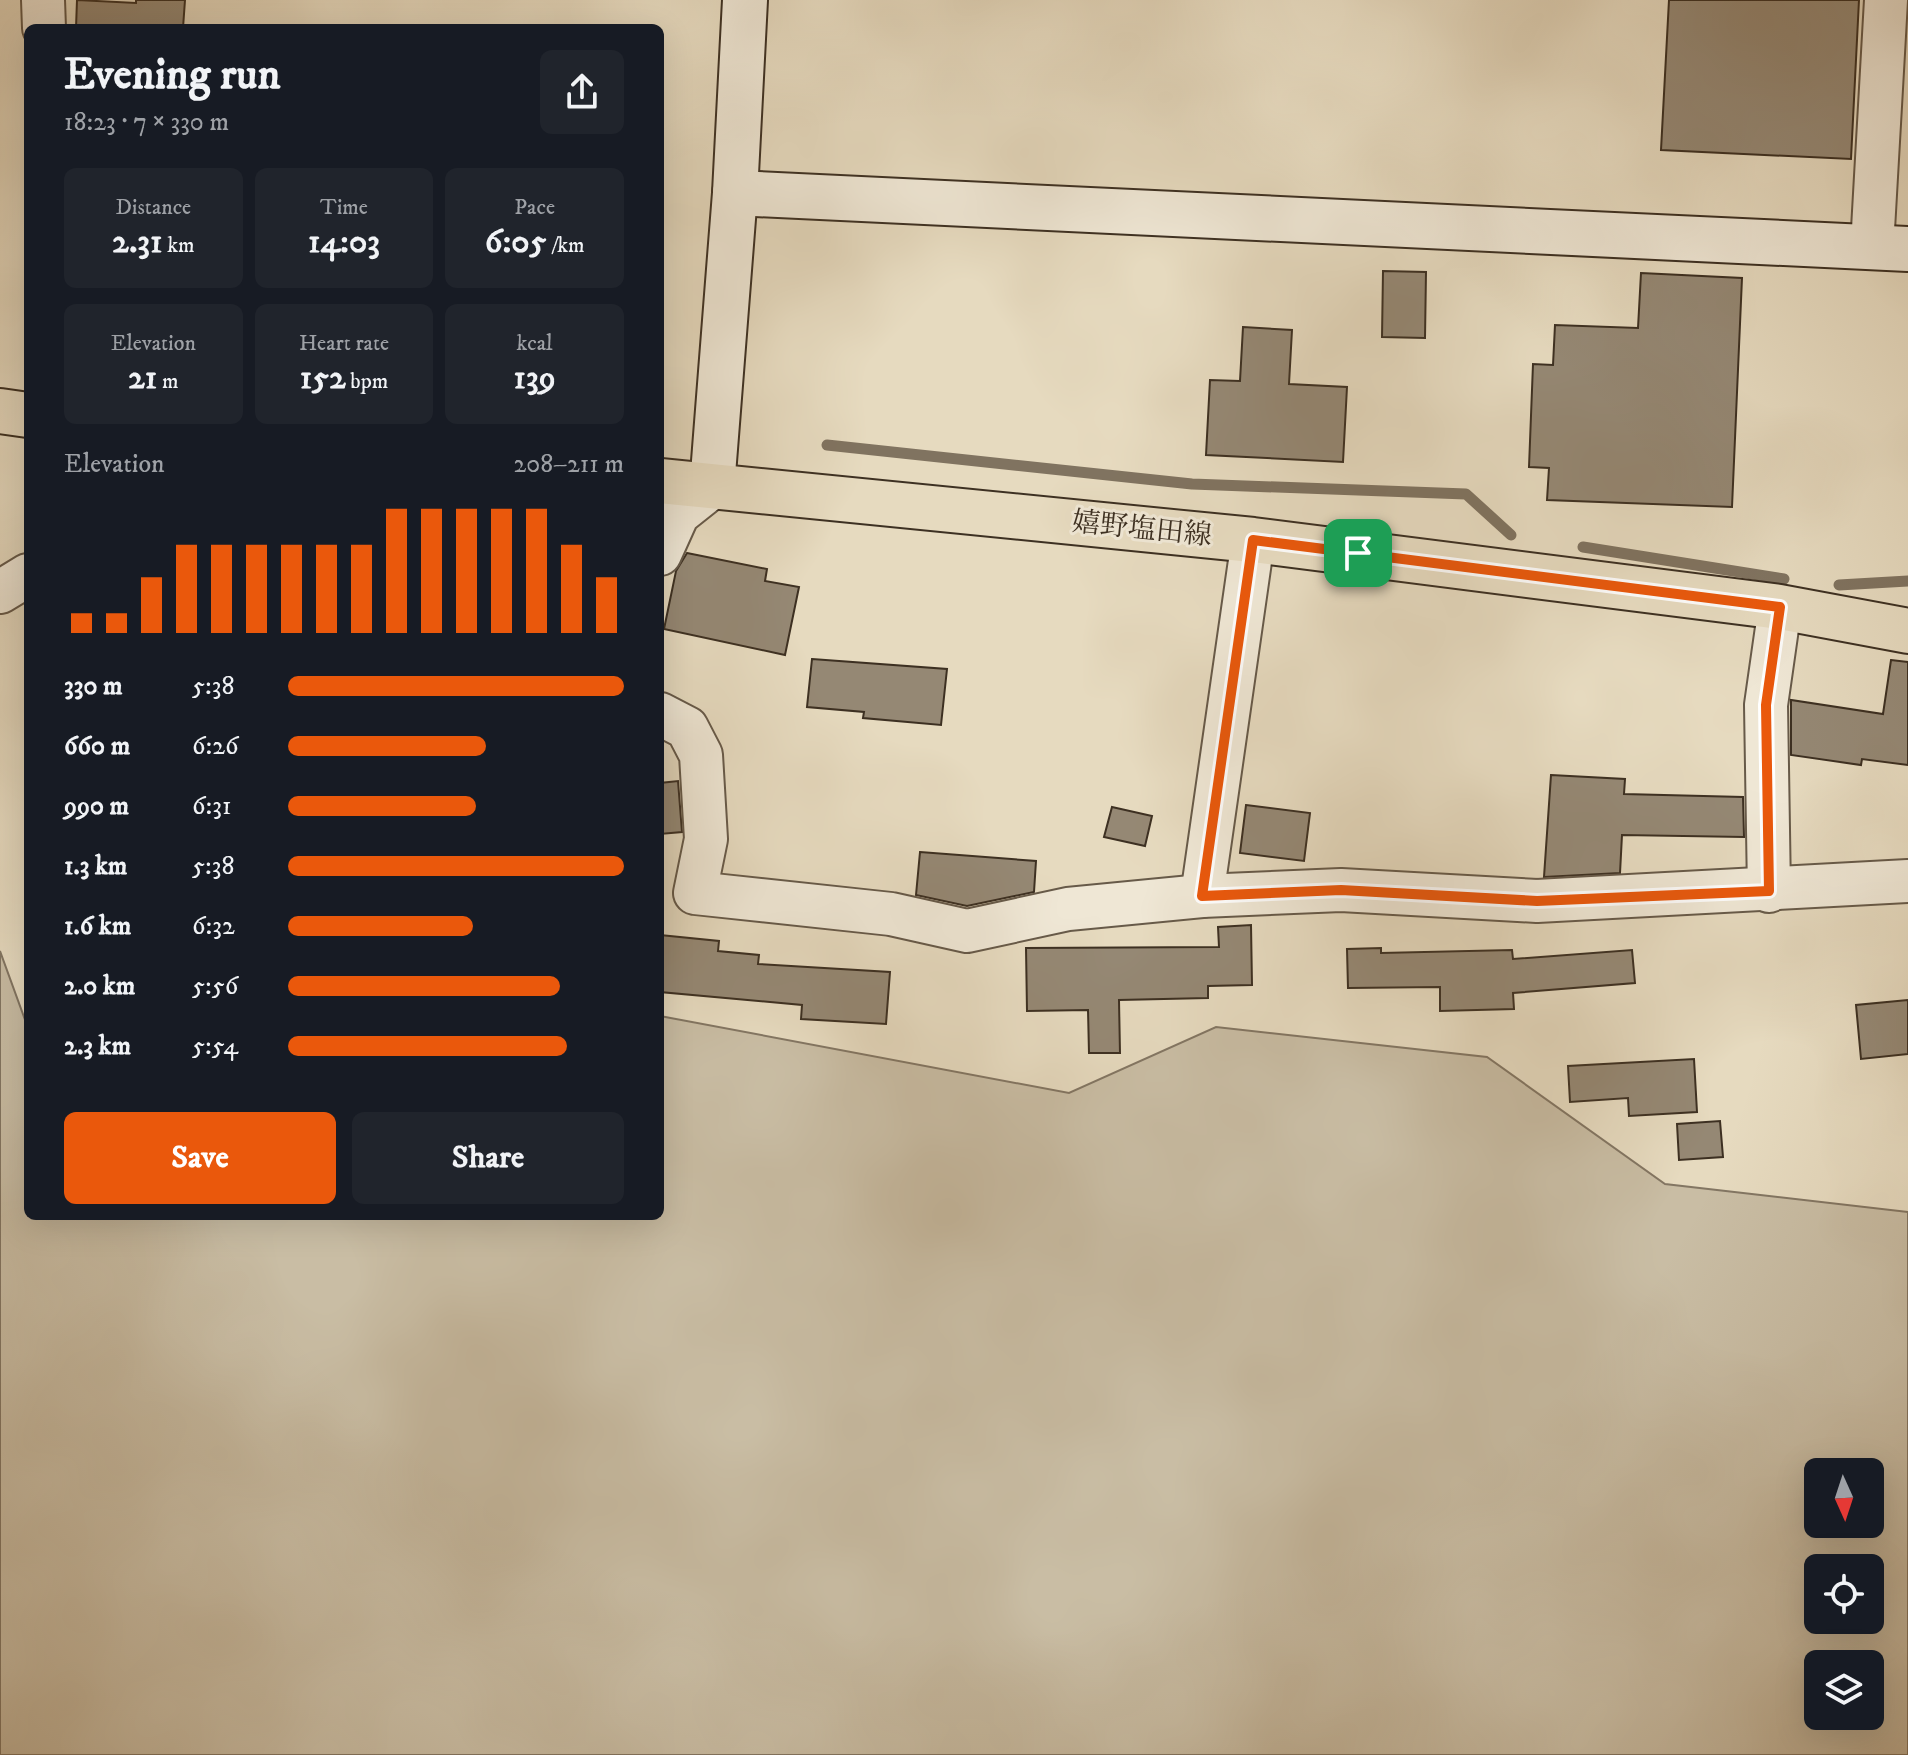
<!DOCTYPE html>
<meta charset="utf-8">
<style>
body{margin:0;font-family:"IM FELL DW Pica","Noto Serif JP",serif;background:#20242c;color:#f1f3f6;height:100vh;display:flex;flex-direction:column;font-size:30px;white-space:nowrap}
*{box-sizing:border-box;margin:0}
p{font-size:26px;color:#9ea1a6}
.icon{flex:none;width:44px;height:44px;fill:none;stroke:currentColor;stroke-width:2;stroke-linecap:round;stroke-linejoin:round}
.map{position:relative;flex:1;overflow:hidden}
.panel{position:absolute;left:24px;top:24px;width:640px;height:1196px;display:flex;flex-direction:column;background:#171b24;border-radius:12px;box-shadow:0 8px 32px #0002}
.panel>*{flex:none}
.needle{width:52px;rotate:177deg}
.fabs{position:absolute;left:1804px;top:1458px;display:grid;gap:16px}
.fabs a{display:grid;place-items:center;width:80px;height:80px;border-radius:12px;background:#171b24;box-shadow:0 8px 32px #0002;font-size:40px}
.pin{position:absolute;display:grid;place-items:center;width:68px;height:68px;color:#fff;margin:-34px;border-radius:16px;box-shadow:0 4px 12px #0006}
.round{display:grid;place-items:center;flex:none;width:84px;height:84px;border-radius:12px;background:#20242c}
.overview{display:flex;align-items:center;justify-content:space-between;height:136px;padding:0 40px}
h1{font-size:44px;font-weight:700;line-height:60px}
.stats{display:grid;grid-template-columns:repeat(3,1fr);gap:12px;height:136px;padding:8px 40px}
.stats div{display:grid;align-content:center;border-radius:12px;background:#20242c;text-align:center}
.stats b{font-size:34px;font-weight:700}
.stats small{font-size:22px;font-weight:400}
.stats p{font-size:22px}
.chart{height:224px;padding:16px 40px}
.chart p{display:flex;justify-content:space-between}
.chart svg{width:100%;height:144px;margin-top:8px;stroke:#ea580c;stroke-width:6}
.cta{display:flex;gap:16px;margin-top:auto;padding:16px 40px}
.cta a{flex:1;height:92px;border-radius:12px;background:#ea580c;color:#fff;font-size:32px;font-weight:700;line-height:92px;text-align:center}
.cta a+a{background:#20242c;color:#f1f3f6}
ul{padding:0 40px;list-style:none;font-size:26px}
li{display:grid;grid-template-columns:128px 96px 1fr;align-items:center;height:60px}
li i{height:20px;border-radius:10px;background:#ea580c}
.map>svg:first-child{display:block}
.green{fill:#c9bda4;stroke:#837663;stroke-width:2;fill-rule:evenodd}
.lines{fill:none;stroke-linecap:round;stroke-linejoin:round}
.stream{stroke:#807360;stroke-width:11}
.building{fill:#958874;stroke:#3d3022;stroke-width:2}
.street-casing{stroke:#675a49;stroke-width:46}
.secondary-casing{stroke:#3d3022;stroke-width:48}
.primary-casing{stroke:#3d3022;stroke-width:48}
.street{stroke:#efe7d5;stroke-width:42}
.secondary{stroke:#efe7d5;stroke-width:44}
.primary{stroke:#e6dabf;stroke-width:44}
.route-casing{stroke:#fff;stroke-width:16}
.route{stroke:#ea580c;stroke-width:10}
.labels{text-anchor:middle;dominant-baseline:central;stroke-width:6;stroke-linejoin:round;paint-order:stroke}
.street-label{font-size:28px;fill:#3d3022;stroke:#efe7d5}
</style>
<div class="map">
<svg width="1908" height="1755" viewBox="0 0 1908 1755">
<rect width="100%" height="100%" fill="#e6dabf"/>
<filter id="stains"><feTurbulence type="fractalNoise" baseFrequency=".0025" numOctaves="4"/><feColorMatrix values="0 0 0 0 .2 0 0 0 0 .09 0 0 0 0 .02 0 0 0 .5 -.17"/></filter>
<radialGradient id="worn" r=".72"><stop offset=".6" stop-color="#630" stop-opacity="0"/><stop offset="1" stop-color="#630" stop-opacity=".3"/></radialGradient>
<path class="green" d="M0,951L28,1028V1216H660V1016L1069,1093L1216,1027L1487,1057L1665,1184L1908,1212V1755H0ZM1818,1472H1870V1524H1818ZM1818,1568H1870V1620H1818ZM1818,1664H1870V1716H1818Z"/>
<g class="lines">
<g class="stream">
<path d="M827,445L1192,484L1466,494L1511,535"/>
<path d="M1583,547L1784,579"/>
<path d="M1839,585L1908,581"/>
</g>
</g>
<g class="building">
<path d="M77,0L136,3V0H185L183,28H76Z"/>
<path d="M1669,0H1859L1851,159L1661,150Z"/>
<path d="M1383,271L1426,272L1425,338L1382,337Z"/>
<path d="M1641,273L1742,278L1732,507L1547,500L1549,468L1529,467L1533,364L1553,365L1555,325L1638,328Z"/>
<path d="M1243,327L1292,330L1289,384L1347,387L1343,462L1206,455L1210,380L1240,381Z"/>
<path d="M687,553L767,569L765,581L799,587L785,655L664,629L676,571Z"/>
<path d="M812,659L947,669L941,725L863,718L864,712L807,707Z"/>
<path d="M1891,660L1908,662V765L1862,759L1861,765L1791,755V700L1883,714Z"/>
<path d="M1551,775L1625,779L1624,794L1743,797L1744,837L1622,835L1620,873L1544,877Z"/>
<path d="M678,781L682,832L660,834V783Z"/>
<path d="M1246,805L1310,813L1304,861L1240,853Z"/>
<path d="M1112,807L1152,816L1145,846L1104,837Z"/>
<path d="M920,852L1036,861L1034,892L967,906L916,895Z"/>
<path d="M1251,925L1252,985L1208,986V998L1119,1000L1120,1053H1089L1088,1010L1027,1011L1026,948L1219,947L1218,927Z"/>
<path d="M660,935L719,941L718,951L759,955L758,964L890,972L886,1024L801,1019L802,1005L660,992Z"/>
<path d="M1381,948V953L1512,950L1513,959L1632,950L1635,983L1513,993L1514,1009L1440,1011V987L1348,988L1347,949Z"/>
<path d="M1908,1000V1054L1861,1059L1856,1005Z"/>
<path d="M1694,1059L1697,1112L1629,1116L1628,1098L1570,1102L1568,1066Z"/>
<path d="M1720,1121L1723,1157L1679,1160L1677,1124Z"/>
</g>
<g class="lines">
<defs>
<g id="street">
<path d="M43,0L44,28"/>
<path d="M1872,247L1886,0"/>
<path d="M660,554L678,514L712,487"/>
<path d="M0,592L28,575"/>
<path d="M660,714L687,728L701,755L706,839L695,893L891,914L967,931L1068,909L1202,896L1341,890L1537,901L1908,881"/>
<path d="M1769,891L1766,705L1780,607"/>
<path d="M1202,896L1253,540"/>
</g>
<g id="secondary">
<path d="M735,193L1908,249"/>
<path d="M712,487L735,193L745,0"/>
</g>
<g id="primary">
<path d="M0,411L28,415"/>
<path d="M660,481L1253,540L1780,607L1908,631"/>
</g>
</defs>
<use href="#street" class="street-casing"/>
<use href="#secondary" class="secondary-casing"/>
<use href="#primary" class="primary-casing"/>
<use href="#street" class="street"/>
<use href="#secondary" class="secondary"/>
<use href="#primary" class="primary"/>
</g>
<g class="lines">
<defs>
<path id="route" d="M1253,540L1780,607L1766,705L1769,891L1537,901L1341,890L1202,896Z"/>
</defs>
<use href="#route" class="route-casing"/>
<use href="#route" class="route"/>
</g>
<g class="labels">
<g class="street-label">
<text transform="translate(1142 529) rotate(6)">嬉野塩田線</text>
</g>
</g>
<rect width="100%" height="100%" filter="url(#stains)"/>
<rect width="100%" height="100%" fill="url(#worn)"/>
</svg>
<div class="fabs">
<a><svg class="needle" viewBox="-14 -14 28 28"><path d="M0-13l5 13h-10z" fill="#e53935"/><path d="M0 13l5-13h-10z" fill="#9ea1a6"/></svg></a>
<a><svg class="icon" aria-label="locate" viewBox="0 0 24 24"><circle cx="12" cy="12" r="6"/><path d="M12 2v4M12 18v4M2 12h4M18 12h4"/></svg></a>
<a><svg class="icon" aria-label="layers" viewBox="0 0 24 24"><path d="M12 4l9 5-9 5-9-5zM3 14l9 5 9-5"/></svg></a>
</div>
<div class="pin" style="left:1358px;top:553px;background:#1e9e55"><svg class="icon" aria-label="arrive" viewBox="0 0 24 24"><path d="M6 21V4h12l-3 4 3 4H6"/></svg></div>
<section class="panel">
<div class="overview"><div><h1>Evening run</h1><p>18:23 · 7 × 330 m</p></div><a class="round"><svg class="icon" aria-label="share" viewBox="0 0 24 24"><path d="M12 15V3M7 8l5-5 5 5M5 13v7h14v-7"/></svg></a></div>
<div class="stats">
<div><p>Distance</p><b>2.31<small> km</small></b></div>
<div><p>Time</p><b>14:03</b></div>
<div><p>Pace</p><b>6:05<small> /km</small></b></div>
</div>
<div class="stats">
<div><p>Elevation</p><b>21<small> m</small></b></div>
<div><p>Heart rate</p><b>152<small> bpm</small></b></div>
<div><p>kcal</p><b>139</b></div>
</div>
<div class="chart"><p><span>Elevation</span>208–211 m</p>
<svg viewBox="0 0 160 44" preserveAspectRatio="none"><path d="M5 44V38M15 44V38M25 44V27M35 44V17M45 44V17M55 44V17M65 44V17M75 44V17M85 44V17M95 44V6M105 44V6M115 44V6M125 44V6M135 44V6M145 44V17M155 44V27"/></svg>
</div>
<ul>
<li><b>330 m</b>5:38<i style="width:100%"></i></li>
<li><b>660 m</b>6:26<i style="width:59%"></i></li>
<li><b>990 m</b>6:31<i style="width:56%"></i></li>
<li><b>1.3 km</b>5:38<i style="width:100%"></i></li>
<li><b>1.6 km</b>6:32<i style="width:55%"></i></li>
<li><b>2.0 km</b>5:56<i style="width:81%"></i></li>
<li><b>2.3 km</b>5:54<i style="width:83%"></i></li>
</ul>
<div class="cta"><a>Save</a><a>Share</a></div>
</section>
</div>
